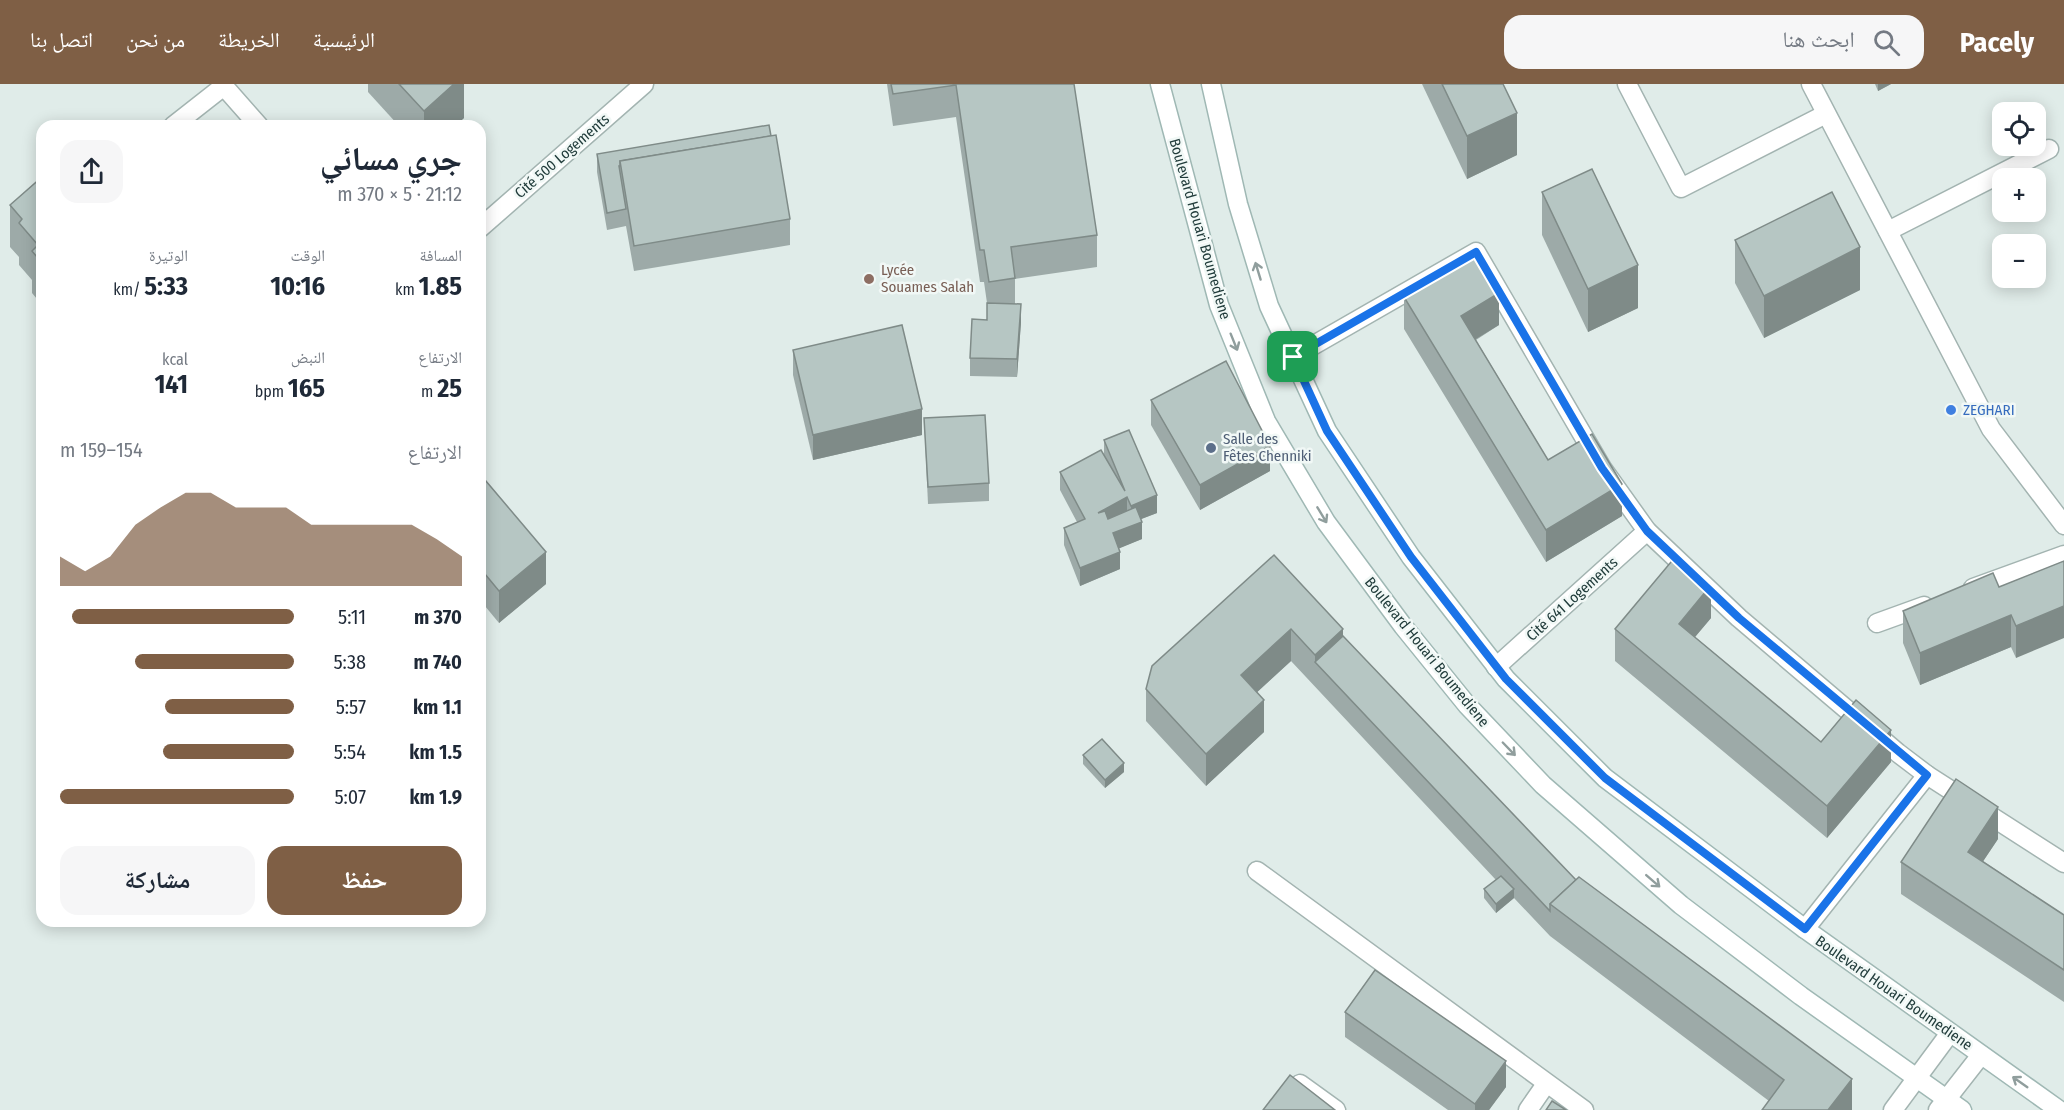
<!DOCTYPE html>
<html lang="ar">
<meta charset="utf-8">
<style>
body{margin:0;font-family:"Fira Sans Condensed","Noto Naskh Arabic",sans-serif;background:#f6f6f7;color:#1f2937;direction:rtl;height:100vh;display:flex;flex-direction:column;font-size:22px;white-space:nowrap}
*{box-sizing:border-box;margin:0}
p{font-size:20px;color:#747a83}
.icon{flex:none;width:33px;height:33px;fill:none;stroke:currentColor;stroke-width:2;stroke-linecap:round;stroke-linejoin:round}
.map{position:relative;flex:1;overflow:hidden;direction:ltr}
.side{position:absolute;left:36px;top:36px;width:450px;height:807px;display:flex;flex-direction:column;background:#fff;border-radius:18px;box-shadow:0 3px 15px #0003;direction:rtl}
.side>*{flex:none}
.fabs{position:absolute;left:1992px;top:18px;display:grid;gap:12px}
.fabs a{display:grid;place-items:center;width:54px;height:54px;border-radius:12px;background:#fff;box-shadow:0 3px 15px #0003;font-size:30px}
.pin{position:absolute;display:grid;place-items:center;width:51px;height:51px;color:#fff;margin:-26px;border-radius:12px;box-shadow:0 3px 9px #0006}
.round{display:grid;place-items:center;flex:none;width:63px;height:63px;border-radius:18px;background:#f6f6f7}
.summary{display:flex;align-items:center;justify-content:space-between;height:102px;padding:0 24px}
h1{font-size:33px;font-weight:700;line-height:45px}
.metrics{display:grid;grid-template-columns:repeat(3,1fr);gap:9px;height:102px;padding:6px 24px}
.metrics div{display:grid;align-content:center}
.metrics b{font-size:26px;font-weight:700}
.metrics small{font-size:16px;font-weight:400}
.metrics p{font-size:16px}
.chart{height:168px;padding:12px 24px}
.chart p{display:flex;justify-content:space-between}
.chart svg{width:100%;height:108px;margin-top:6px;fill:#7f5f45;opacity:.7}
.action{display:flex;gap:12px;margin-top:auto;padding:12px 24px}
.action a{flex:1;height:69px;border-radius:18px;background:#7f5f45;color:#fff;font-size:24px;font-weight:700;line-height:69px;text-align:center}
.action a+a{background:#f6f6f7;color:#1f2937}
ul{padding:0 24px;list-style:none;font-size:20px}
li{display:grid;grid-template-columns:96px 72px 1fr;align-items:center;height:45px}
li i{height:15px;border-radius:8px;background:#7f5f45}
header{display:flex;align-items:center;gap:36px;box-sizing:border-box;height:84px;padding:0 30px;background:#7f5f45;color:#fff}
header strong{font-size:28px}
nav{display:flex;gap:33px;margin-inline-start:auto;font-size:21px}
.search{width:420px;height:54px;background:#f6f6f7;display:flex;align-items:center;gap:15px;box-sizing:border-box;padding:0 21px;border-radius:18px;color:#747a83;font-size:22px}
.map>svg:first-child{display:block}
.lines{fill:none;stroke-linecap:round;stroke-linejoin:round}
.street-casing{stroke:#a3b4b1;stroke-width:21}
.secondary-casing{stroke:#9fb8b4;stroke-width:21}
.street{stroke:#fff;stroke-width:18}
.secondary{stroke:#fff;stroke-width:18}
.wall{fill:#9daaa8}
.shaded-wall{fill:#7f8b88}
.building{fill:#b6c6c3;stroke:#7f8b88;stroke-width:1.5}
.oneway{stroke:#909e9d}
.route-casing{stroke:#fff;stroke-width:12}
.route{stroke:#1a73e8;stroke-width:8}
.education-dot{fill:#8d6e63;stroke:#f1f8f6;stroke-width:2}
.shop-dot{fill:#3f7fe0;stroke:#f1f8f6;stroke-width:2}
.service-dot{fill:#5c6f8a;stroke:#f1f8f6;stroke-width:2}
.labels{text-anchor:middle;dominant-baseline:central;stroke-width:5;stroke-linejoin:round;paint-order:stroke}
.street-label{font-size:15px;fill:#213c3b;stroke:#f1f8f6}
.education-label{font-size:15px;fill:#785e54;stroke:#f1f8f6;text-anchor:start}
.shop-label{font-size:15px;fill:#366cbe;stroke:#f1f8f6;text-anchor:start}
.service-label{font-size:15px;fill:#4e5e75;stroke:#f1f8f6;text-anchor:start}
</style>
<header>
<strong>Pacely</strong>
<div class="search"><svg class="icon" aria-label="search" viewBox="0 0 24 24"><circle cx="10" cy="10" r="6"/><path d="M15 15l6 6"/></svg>ابحث هنا</div>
<nav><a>الرئيسية</a><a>الخريطة</a><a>من نحن</a><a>اتصل بنا</a></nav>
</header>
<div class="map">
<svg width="2064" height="1026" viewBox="0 0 2064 1026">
<rect width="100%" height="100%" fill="#e0ece9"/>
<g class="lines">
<defs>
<g id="street">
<path d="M222,0L259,42"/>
<path d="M1627,0L1681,104L1826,30"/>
<path d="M1811,0L1991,345L2064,441"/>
<path d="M173,42L224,2"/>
<path d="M480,144L644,0"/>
<path d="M1888,147L2049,65"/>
<path d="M1293,273L1476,168L1602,384L1647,447L1739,534L1898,669L1927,691L2064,779"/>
<path d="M1973,504L2064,471"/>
<path d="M1877,539L1924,522"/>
<path d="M1496,583L1647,447"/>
<path d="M1257,787L1584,1026"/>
<path d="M1805,845L1927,691"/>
<path d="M1300,1000L1336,1026"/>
<path d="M1528,1026L1546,1000"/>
<path d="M1893,1026L1950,949"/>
<path d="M1938,1026L1981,971"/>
</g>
<g id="secondary">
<path d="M1160,0L1219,221L1266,337L1326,438L1403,542L1467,621L1543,701L1681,821L1801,912L1962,1026"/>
<path d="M1211,0L1238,120L1269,222L1327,347L1411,473L1506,595L1605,694L1805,845L2059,1026"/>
</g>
</defs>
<use href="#street" class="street-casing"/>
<use href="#secondary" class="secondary-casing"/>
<use href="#street" class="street"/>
<use href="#secondary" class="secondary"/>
</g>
<g class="wall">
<path d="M368,0H464V34L455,42H399L368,8Z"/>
<path d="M887,0H1074L1097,151V183L1015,195V220L1021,238L1017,293L970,292V274L987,236V219L984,198H980L956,33L893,42Z"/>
<path d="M1422,0H1503L1517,71L1467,95Z"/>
<path d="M1875,0H1891L1878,7Z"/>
<path d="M771,52L790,135V161L634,187L626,142L607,146L597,88V70Z"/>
<path d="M42,93V221L32,209V196L19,181V173L10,163V121Z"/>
<path d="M1542,108L1638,224L1588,248L1542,151Z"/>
<path d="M1735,156L1860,206L1764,254L1735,199Z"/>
<path d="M1404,213L1499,241L1476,256L1548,376L1622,432L1546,478L1404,245Z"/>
<path d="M793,266L922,351L813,376L793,291Z"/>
<path d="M1151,316L1270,387L1200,426L1151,341Z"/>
<path d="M924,334L989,399V417L928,420Z"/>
<path d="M1104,356L1157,429L1141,435L1142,455L1119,464L1120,485L1080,502L1064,461V444L1077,438L1060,406V388L1104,370Z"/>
<path d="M480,390L546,500L499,539L480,516Z"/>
<path d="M1274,471L1343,552L1576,796L1852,1026L1769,1017L1550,852L1514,814L1496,829L1484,814V805L1496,796L1291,577L1257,608L1264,648L1206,702L1146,637V605Z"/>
<path d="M2064,477L2016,574L2011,563L1920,601L1903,559V527L1999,503Z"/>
<path d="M1711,534L1695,553L1821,658L1891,678L1827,754L1615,577V545Z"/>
<path d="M1083,671L1124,688L1105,704L1083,680Z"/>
<path d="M1998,755L1983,777L2064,831V918L1901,810V778Z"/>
<path d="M1345,928L1506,1003L1489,1026H1448L1345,953Z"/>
</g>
<g class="shaded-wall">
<path d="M454,0H464V34L455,42H424V27Z"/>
<path d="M1878,0H1891L1878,7Z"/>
<path d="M1517,29V71L1467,95V52Z"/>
<path d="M1860,163V206L1764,254V212Z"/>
<path d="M1638,181V224L1588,248V205Z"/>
<path d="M1499,209V241L1461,264V232Z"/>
<path d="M1021,220V238L1017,293V275Z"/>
<path d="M922,325V351L813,376V351Z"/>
<path d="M1270,362V387L1200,426V401Z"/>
<path d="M1622,400V432L1546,478V446Z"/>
<path d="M1157,411V429L1131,439V422Z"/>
<path d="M1127,413V430L1098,446V429Z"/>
<path d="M1142,438V455L1113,467V449Z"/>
<path d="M546,468V500L499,539V507Z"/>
<path d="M1120,468V485L1080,502V484Z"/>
<path d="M1711,501V534L1679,572V540Z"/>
<path d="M2064,522V554L2016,574V542Z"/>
<path d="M2011,531V563L1920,601V569Z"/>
<path d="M1291,545V577L1241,623V591Z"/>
<path d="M1343,545V577L1315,578V571Z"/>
<path d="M1264,616V648L1206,702V670Z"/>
<path d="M1891,646V678L1827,754V722Z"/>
<path d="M1124,679V688L1105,704V696Z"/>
<path d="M1998,723V755L1968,800V768Z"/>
<path d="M1514,805V814L1496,829V820Z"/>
<path d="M1506,977V1003L1489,1026H1475V1020Z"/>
<path d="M1852,995V1026H1828Z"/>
</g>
<g class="building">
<path d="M399,0H454L424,27Z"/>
<path d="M891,0H1074L1097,151L1011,163L1015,194L989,198L984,166H980L956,1L893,10Z"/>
<path d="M1442,0H1503L1517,29L1467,52Z"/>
<path d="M769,41L771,52L620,77V82H619L626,125L607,129L597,70Z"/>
<path d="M776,51L790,135L634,162L620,77Z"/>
<path d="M1592,85L1638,181L1588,205L1542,108Z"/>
<path d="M42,93V179L32,167L38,161L19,139L22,135L10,121Z"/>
<path d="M1832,108L1860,163L1764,212L1735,156Z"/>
<path d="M1475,170L1499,209L1461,232L1548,376L1592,350L1622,400L1546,446L1404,213Z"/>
<path d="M987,219L1021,220L1017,275L970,274L972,235L987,236Z"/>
<path d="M902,241L922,325L813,351L793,266Z"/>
<path d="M1226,277L1270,362L1200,401L1151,316Z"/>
<path d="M985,331L989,399L928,403L924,334Z"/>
<path d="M1129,346L1157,411L1131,422L1127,413L1098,429L1105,427L1108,435L1136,423L1142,438L1113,449L1120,468L1080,484L1064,444L1085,435L1060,388L1101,366L1125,407L1104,356Z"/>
<path d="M480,390L546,468L499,507L480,484Z"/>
<path d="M1274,471L1343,545L1315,571L1291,545L1241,591L1264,616L1206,670L1146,605L1152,582Z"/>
<path d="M1676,472L1711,501L1679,540L1821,658L1856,616L1891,646L1827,722L1615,545Z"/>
<path d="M2064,477V522L2016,542L2011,531L1920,569L1903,527L1993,489L1999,503Z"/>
<path d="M1343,552L1576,796L1550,820V827L1315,578Z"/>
<path d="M1102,655L1124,679L1105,696L1083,671Z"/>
<path d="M1956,695L1998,723L1968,768L2064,831V886L1901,778Z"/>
<path d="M1501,792L1514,805L1496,820L1484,805Z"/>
<path d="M1579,793L1852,995L1828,1026H1762L1784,996L1550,820Z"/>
<path d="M1375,886L1506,977L1475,1020L1345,928Z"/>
<path d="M1290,991L1335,1026H1263Z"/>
<path d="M1552,1017L1566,1026H1546Z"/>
</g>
<defs><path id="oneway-shaft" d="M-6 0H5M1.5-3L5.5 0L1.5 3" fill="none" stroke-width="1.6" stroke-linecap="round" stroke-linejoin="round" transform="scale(1.5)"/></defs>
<g class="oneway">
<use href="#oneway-shaft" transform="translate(1258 187) rotate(-107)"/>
<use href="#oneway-shaft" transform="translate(1234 258) rotate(68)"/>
<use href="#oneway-shaft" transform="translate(1322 431) rotate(59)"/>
<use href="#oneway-shaft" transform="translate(1509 665) rotate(46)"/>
<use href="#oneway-shaft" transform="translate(1653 797) rotate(41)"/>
<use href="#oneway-shaft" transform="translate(2020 998) rotate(-145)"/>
</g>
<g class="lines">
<defs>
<path id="route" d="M1476,168L1602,384L1647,447L1739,534L1927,691L1805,845L1605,694L1506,595L1411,473L1327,347L1293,273Z"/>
</defs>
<use href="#route" class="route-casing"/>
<use href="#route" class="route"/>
</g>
<circle class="education-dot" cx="869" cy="195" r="6"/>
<circle class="shop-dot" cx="1951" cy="326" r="6"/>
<circle class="service-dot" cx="1211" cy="364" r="6"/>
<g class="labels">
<g class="street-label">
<text transform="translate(562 72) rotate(-41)">Cité 500 Logements</text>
<text transform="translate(1200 145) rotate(74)">Boulevard Houari Boumediene</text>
<text transform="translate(1572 515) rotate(-42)">Cité 641 Logements</text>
<text transform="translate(1427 568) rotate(51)">Boulevard Houari Boumediene</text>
<text transform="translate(1894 909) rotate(35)">Boulevard Houari Boumediene</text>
</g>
<g class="education-label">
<text x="881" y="186">Lycée<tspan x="881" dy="17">Souames Salah</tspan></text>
</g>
<g class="shop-label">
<text x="1963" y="326">ZEGHARI</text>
</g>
<g class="service-label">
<text x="1223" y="355">Salle des<tspan x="1223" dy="17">Fêtes Chenniki</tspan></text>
</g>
</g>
</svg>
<div class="fabs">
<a><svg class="icon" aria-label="locate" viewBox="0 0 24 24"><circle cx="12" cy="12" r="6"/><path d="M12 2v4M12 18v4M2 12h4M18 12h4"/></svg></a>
<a>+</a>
<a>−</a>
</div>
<div class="pin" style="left:1293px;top:273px;background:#1e9e55"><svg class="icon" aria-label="arrive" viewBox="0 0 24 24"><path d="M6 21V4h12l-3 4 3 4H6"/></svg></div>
<section class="side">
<div class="summary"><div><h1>جري مسائي</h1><p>21:12 · 5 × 370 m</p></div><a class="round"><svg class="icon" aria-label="share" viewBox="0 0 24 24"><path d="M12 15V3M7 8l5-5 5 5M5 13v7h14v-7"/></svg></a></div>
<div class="metrics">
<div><p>المسافة</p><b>1.85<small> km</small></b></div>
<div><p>الوقت</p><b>10:16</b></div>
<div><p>الوتيرة</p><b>5:33<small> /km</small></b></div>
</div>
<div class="metrics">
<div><p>الارتفاع</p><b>25<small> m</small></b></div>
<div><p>النبض</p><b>165<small> bpm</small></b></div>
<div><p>kcal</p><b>141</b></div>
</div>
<div class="chart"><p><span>الارتفاع</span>154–159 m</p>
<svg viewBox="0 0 160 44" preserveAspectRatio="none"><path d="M0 44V32L10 38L20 32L30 19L40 12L50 6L60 6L70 12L80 12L90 12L100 19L110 19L120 19L130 19L140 19L150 25L160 32V44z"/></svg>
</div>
<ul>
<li><b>370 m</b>5:11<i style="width:95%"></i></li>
<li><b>740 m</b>5:38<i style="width:68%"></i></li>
<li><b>1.1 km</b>5:57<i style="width:55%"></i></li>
<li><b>1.5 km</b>5:54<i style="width:56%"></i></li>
<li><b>1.9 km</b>5:07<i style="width:100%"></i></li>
</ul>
<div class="action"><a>حفظ</a><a>مشاركة</a></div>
</section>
</div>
